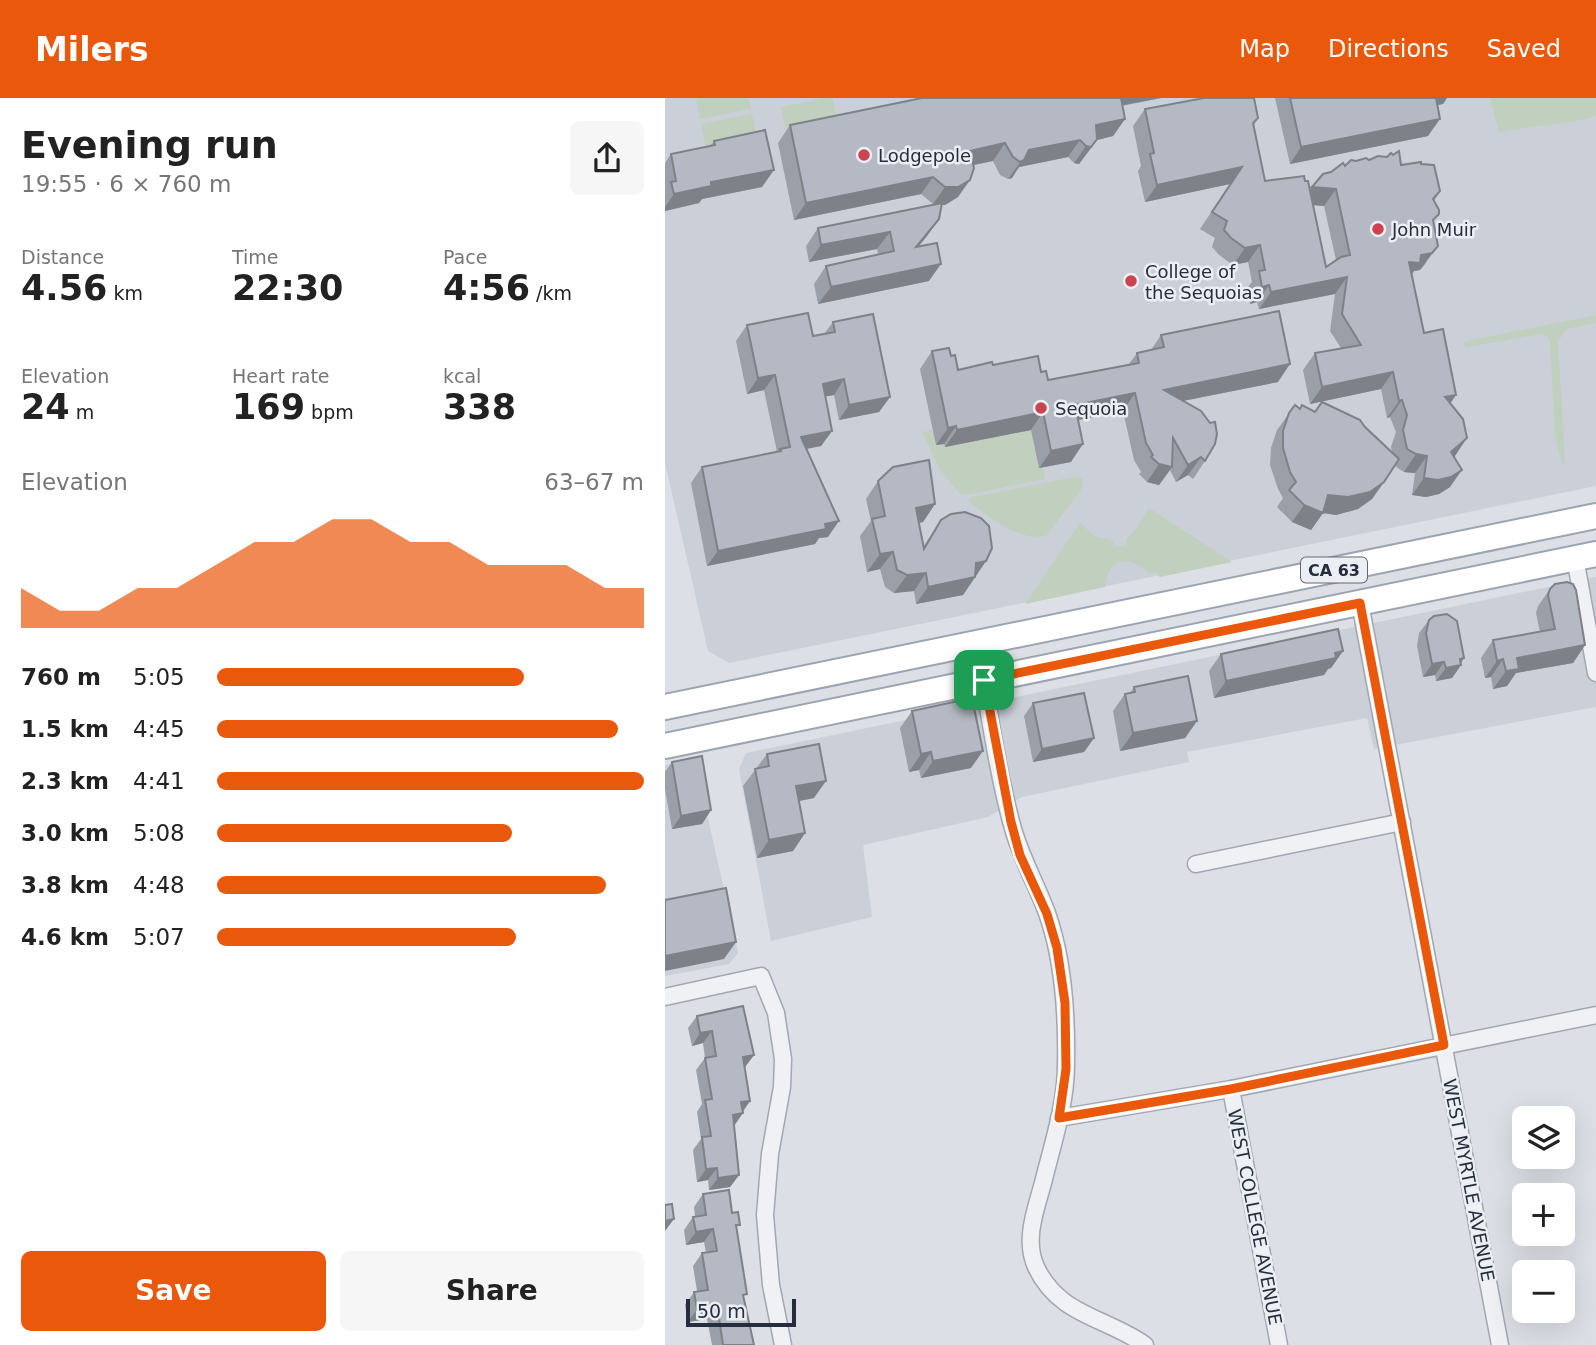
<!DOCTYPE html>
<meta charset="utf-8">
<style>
body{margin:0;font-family:"DejaVu Sans",sans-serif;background:#f6f6f6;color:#222;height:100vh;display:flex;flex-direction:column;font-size:26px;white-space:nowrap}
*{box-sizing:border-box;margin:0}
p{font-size:23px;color:#767676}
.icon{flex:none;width:38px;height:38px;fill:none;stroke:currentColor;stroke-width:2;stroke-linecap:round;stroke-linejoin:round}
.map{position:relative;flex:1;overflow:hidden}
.drawer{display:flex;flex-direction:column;background:#fff;width:665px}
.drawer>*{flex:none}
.buttons{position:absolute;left:847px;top:1008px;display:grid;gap:14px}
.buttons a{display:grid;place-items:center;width:63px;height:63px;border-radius:10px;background:#fff;box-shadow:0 7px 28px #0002;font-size:35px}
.scale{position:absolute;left:21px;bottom:18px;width:110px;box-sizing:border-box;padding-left:7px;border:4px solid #262d3c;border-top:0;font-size:19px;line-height:24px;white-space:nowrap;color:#262d3c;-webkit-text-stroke:5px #ebeff4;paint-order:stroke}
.pin{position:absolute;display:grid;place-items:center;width:60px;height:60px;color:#fff;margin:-30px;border-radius:14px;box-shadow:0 4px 10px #0006}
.round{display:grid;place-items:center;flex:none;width:74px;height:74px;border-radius:10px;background:#f6f6f6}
.head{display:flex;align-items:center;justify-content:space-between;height:119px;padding:0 21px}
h1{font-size:38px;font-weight:800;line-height:52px}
.figures{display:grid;grid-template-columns:repeat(3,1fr);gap:10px;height:119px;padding:7px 21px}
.figures div{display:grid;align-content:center}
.figures b{font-size:35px;font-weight:800}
.figures small{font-size:19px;font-weight:400}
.figures p{font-size:19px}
.chart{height:196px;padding:14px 21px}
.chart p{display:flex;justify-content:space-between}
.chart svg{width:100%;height:126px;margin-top:7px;fill:#ea580c;opacity:.7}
.action{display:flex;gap:14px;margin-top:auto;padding:14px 21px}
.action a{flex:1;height:80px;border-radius:10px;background:#ea580c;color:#fff;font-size:28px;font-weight:800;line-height:80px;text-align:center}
.action a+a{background:#f6f6f6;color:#222}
ul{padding:0 21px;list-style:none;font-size:23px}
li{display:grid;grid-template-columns:112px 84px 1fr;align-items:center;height:52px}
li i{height:18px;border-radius:9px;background:#ea580c}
header{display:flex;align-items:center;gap:42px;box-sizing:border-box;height:98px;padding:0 35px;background:#ea580c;color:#fff}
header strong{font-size:33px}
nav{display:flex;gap:38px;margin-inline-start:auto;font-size:24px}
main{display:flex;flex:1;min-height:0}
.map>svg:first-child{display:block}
.built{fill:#cacfd8}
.green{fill:#c1d0be}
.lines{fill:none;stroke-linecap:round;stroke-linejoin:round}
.minor-casing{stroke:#a2a7b0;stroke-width:19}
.primary-casing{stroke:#9ca4b2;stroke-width:28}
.minor{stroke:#eff1f5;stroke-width:16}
.primary{stroke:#fff;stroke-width:24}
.wall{fill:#9b9fa8;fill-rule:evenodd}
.shaded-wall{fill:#7e8288}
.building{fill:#b4b9c3;stroke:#7e8288;stroke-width:2}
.route-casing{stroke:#fff;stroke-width:14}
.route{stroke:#ea580c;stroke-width:9}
.poi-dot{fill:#cb4250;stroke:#ebeff4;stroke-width:2.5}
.labels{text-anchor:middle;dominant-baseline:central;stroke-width:5;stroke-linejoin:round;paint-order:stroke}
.shield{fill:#ebeff4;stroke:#616773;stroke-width:2}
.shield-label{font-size:16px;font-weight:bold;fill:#262d3c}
.poi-label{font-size:18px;fill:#262d3c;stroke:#ebeff4;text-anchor:start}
.street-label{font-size:18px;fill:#262d3c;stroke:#ebeff4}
</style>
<header>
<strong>Milers</strong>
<nav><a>Map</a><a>Directions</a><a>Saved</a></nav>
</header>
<main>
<section class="drawer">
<div class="head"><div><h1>Evening run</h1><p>19:55 · 6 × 760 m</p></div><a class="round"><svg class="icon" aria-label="share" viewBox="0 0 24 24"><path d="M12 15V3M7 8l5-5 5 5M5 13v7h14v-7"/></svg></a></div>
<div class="figures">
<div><p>Distance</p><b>4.56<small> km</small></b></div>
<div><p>Time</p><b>22:30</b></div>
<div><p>Pace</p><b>4:56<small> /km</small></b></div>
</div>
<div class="figures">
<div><p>Elevation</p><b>24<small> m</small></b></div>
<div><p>Heart rate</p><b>169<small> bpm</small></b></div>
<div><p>kcal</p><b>338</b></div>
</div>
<div class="chart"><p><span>Elevation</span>63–67 m</p>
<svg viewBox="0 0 160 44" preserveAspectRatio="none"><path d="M0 44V30L10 38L20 38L30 30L40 30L50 22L60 14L70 14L80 6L90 6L100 14L110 14L120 22L130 22L140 22L150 30L160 30V44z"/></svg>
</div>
<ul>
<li><b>760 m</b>5:05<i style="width:72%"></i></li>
<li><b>1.5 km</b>4:45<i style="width:94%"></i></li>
<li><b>2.3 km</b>4:41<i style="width:100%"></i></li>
<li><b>3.0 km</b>5:08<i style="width:69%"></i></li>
<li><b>3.8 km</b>4:48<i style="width:91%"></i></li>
<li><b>4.6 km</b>5:07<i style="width:70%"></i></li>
</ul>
<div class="action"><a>Save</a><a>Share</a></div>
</section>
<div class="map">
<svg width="931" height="1247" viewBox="0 0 931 1247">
<rect width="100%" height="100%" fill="#dce0e6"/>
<g class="built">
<path d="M0,0H931V388L64,565L43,553L0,365Z"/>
<path d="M931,479V609L709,651L702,620L522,654L524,664L357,699L323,719L198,747L207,819L106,843L74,671L81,655Z"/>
<path d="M17,664L33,675L73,855L64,866L0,878V667Z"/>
</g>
<g class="green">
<path d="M31,0H84L86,11L35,21Z"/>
<path d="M160,0H168L172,22L121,33L116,9Z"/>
<path d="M825,0H931V18C899,28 867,27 834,34Z"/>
<path d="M87,16L92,40L41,50L36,26Z"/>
<path d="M931,217V225L902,231L893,243L900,364L897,366L890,337L885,243L882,238L876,236L802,249L798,246L801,243Z"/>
<path d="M268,332L271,347L279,346L280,349L366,332L374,370L378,369L380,381L302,397L295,396L275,372L257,334Z"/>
<path d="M413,378L418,381L416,392L382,437C358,446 322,418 303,403L304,400Z"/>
<path d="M484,410L567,464L495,479L491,475L484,476C466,455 442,460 440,489L360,506L415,425L429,438L447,442L450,448L456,449L461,446V441L471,431Z"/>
</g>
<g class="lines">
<defs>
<g id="minor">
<path d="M910,460L931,575"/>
<path d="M695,505L835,1247"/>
<path d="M312,545C323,605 331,668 347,727C355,758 371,785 382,815C399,863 402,917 401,967C401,1005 388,1045 379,1081C372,1109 358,1140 371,1169C394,1218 441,1219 480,1247"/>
<path d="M531,766L737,724"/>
<path d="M0,899L96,878L111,915L118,961L117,989L105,1056L100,1117L106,1187L118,1247"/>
<path d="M566,991L614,1247"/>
<path d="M394,1020L566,991L931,917"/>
</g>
<g id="primary">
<path d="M0,609L931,418"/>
<path d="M0,648L931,456"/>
</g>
</defs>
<use href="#minor" class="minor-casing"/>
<use href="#primary" class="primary-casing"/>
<use href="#minor" class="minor"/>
<use href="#primary" class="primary"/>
</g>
<g class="wall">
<path d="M257,0H496L457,8L460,21L448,38L432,42L414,66L409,65L403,59L354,69L347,80L343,81L335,77L328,63L309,67L293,99L280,107H277L262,138L253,149L264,183L153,206L149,186L161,168L213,156L212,151L144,164L141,148L153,130L270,106H268L256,96L129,122L113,45L125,27Z"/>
<path d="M610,0H782L778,6L772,7L763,38L625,66Z"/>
<path d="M480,11L593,20L589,27L600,83H640L645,92L666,74L691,63L704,62L736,67L756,66L775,93L769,103V124L761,165L755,172L749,173L746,177L759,235L791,297L785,306L790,358L789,359L785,389L774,396L761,399L747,397L750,375L739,374L730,368L707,401L693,411L671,417L658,415L646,432L627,424L612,409L618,400L613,391L605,367L606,350L612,332L630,307L635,311L650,314L657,304L700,329L727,354L726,349L731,334L725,319L722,320L716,291L645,306L638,272L650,255L676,250L665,233L670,196L594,211L592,204L585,206L582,190L587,184L583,164L568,167L554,157L547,149L550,140L535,131L565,86L480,104L473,73L476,68L468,28ZM648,107L659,108L671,162L661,169Z"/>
<path d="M49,43L97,89L37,101L34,105L0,113V65L6,56L45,48Z"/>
<path d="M168,224L225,299L214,314L174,322L169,297L160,298L167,333L156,348L141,351L163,439L154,440L150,446L42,468L26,385L37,369L112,354L99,292L82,296L71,243L82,227L148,238L159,236Z"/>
<path d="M496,237L613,284L518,303L540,363L528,381L523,377L511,384L505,372L494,387L482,384L474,376L476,374L469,362L458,313L413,322L406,364L374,370L366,332L280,349L279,346L271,347L255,271L267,253L286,258L293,272L328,267L376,274L383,282L464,266L472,255L486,252Z"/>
<path d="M213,383L270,406L258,424L254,425L258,449L276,422L321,463L298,497L251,506L249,493L229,495L220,489L215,471L202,474L195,438L206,423L201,401Z"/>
<path d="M885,491L920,547L908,565L851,575L842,588L828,591L826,579L820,580L816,560L828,542L875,534L871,515L873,508Z"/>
<path d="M764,522L796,565V567L787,580L771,583L770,577L758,579L752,548L754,535Z"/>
<path d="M678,553L666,570L663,571L659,577L549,600L544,573L556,556Z"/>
<path d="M469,589L532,623L520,640L455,653L448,613L460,596L465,595Z"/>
<path d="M368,605L429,640L419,654L368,664L359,618Z"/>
<path d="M247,613L306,670L256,680L254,672L244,674L235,630Z"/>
<path d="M102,656L149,700L134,703L140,735L128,753L92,760L78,688Z"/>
<path d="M7,664L46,712L37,726L7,731L0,691V674Z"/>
<path d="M32,918L89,957L79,970L85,1003L69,1028L74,1077L65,1089L44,1092L43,1082L32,1084L28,1052L36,1041L32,1014L37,1006L31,972L40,960L38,945L27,948L23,930Z"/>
<path d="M38,1096L67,1115L72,1131L79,1200L89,1247H47L42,1221L23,1224L20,1207L29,1194L32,1193L28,1168L37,1155H41L39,1144L21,1147L19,1132L28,1119H30L29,1109Z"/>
</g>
<g class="shaded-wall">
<path d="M449,0H496L442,10Z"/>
<path d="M765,0H782L778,6L758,10Z"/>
<path d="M460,21L448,38L432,42L414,66L409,65L421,48L431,27Z"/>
<path d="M775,21L763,38L625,66L636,49Z"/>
<path d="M415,42L403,59L354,69L347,80L343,81L364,52Z"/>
<path d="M340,45L328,63L293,70L305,53Z"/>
<path d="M577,69L565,86L480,104L492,87Z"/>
<path d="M109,72L97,89L37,101L34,105L0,113V109L9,96L46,84Z"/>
<path d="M268,79L256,96L129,122L141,105Z"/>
<path d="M305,82L293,99L280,107L268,106L280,89Z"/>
<path d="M647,89L671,91L659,108L635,106Z"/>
<path d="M274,121L262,138L238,167L251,149Z"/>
<path d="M225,134L212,151L144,164L156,147Z"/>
<path d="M595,147L583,164L568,167L580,150Z"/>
<path d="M773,148L755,172L749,173L743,182L744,164Z"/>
<path d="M276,166L264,183L153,206L166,189Z"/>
<path d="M682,179L670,196L594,211L606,194Z"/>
<path d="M604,187L592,204L585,206L597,189Z"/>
<path d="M625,266L613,284L487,309L499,292Z"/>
<path d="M728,274L716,291L645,306L657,289Z"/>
<path d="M110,277L99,292L82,296L93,280Z"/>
<path d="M179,281L169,297L147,301L158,286Z"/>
<path d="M470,295L458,313L398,325L410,307Z"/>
<path d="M791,297L779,314L780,299Z"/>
<path d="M225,299L214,314L174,322L184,307Z"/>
<path d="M737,302L725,319L722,320L734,303Z"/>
<path d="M378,314L366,332L280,349L292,332Z"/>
<path d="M291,328L279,346L271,347L283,330Z"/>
<path d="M167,333L156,348L125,354L136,339Z"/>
<path d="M802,340L790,358L774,371L786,354Z"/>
<path d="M418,346L406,364L374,370L386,353Z"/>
<path d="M751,356L762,358L750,375L739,374Z"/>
<path d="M536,359L523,377L511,384L523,367Z"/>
<path d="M494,366L507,369L494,387L482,384Z"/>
<path d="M797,372L785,389L774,396L761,399L747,397L759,380Z"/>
<path d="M719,384L707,401L693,411L671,417L658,415L646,432L627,424L639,407L663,397Z"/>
<path d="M270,406L258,424L239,427L251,410Z"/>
<path d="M174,423L163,439L154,440L150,446L42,468L53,453Z"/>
<path d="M228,454L215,471L202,474L215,456Z"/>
<path d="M321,463L298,497L251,506L263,489L311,465Z"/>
<path d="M261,475L249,493L229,495L242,477Z"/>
<path d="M920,547L908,565L851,575L842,588L828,591L841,573L852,560Z"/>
<path d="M678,553L666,570L663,571L659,577L549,600L561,583Z"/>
<path d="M799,560L794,568L796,567L787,580L771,583L781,570L795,561Z"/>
<path d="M838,561L826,579L820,580L832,563Z"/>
<path d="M779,564L770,577L758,579L767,566Z"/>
<path d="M532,623L520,640L455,653L468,635Z"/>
<path d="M429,640L419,654L368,664L377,651Z"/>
<path d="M318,653L306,670L256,680L268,663Z"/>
<path d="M266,654L254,672L244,674L256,656Z"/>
<path d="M161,683L149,700L119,706L131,688Z"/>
<path d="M46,712L37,726L7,731L16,718Z"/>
<path d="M140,735L128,753L92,760L104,742Z"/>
<path d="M71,844L59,861L0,873V858Z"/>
<path d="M47,933L38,945L27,948L35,935Z"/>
<path d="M89,957L80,969L69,971L78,959Z"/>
<path d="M85,1003L76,1015V1004Z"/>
<path d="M78,1015L69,1028L68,1017Z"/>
<path d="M52,1070L43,1082L32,1084L41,1071Z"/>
<path d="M74,1077L65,1089L44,1092L53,1080Z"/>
<path d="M9,1121L0,1133V1123Z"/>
<path d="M48,1131L39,1144L21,1147L31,1134Z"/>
<path d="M52,1207L42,1221L23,1224L32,1211Z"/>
</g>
<g class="building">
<path d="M257,0H456L460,21L431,27L432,41L426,49L421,48L415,42L364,52L359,62L355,64L348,59L340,45L305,53L309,70L305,82L293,89H280L268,79L141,105L125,27Z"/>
<path d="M539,0H589L593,20L588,25L600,83L639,78L640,83H643L661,169L676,159L685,157L671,91L647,89L658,76L666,74L678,65L680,68L686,62L691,63L701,60L704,62L713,58L722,59L726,55L728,57L734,53L736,67L756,64V66L769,67L775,93L768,101L774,112V116L768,122L773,148L767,155L756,157L755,165L744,164L759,235L778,231L791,297L780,299L798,321L802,340L786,354L797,372L786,379L773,382L759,380L762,358L751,356L742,351L738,332L742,317L737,302L734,303L728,274L657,289L650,255L696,247L677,216L682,179L606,194L604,187L597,189L594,173L600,172L595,147L580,150L566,140L559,132L562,123L547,114L577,69L492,87L485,56L489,55L480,11Z"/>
<path d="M625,0H771L775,21L636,49Z"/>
<path d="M100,32L109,72L46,84V88L9,96L6,84L11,83L6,56L50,47L49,43Z"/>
<path d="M277,105L274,121L251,149L272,145L276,166L166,189L161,168L229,153L225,134L156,147L153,130Z"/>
<path d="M614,213L625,266L499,292L536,313L545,325L550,324L552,336L550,346L540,363L536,359L523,367L508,340L507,369L494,366L486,359L488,357L481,345L470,295L410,307L418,346L386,353L378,314L292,332L291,328L283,330L267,253L284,250L286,258L290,257L293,272L327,264L328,267L373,258L376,274L381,273L383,282L474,265L472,255L499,249L496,237Z"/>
<path d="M143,215L148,238L170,234L168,224L208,216L225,299L184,307L179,281L158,286L167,333L136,339L174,423L160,426L161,431L53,453L37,369L116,353L115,351L125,349L110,277L93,280L82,227Z"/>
<path d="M657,304L695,322L700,329L734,361L719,384L705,394L683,399L663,397L658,415L639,407L624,392L631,384L625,374L618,350V333L624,315L630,307L635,311L637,307L650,314Z"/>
<path d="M264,362L270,406L251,410L259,451L276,422L286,416L300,414L316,420L324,428L327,450L321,463L311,465L310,479L263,489L261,475L242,477L232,472L228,454L215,456L207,421L220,418L213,383L228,369Z"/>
<path d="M902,484L908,486L911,492L920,547L852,560L854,571L841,573L838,561L832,563L828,542L890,531L883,497L885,491L890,486Z"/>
<path d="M782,516L792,523L799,560L795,561L796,567L781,570L779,564L767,566L761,535L764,522L769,518Z"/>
<path d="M673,531L678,553L670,555L671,560L561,583L556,556Z"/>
<path d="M523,578L532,623L468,635L460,596L470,594L469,589Z"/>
<path d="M419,595L429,640L377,651L368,605Z"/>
<path d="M307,600L318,653L268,663L266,654L256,656L247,613Z"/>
<path d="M154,646L161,683L131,688L140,735L104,742L90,671L104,668L102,656Z"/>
<path d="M37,658L46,712L16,718L7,664Z"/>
<path d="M61,790L71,844L0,858V802Z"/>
<path d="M78,908L89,957L78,959L85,1003L76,1004L78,1015L68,1017L74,1077L53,1080L52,1070L41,1071L37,1039L46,1038L40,1002L47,1001L40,960L51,958L47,933L35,935L32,918Z"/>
<path d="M64,1092L67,1115L73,1114L75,1127H71L82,1196L78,1197L89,1247H57H58L52,1207L32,1211L29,1194L43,1192L37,1155L52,1153L48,1131L31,1134L28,1119L41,1117L38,1096Z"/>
<path d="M7,1106L9,1121L0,1123V1107Z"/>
</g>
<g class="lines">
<defs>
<path id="route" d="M695,505L779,947L566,991L394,1020L401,971L400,905L392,850L382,816L355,757L346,724L319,582Z"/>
</defs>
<use href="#route" class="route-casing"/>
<use href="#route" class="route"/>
</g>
<g class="poi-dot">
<circle cx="199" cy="57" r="7"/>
<circle cx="713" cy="131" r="7"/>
<circle cx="466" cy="183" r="7"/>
<circle cx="376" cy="310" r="7"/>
</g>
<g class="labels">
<rect class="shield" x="636" y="459.5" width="66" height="25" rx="5"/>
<g class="shield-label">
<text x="669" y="472">CA 63</text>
</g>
<g class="poi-label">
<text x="213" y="57">Lodgepole</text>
<text x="727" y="131">John Muir</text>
<text x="480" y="173">College of<tspan x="480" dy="21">the Sequoias</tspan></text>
<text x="390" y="310">Sequoia</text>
</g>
<g class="street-label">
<text transform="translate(804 1082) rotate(79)">WEST MYRTLE AVENUE</text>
<text transform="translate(590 1119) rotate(79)">WEST COLLEGE AVENUE</text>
</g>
</g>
</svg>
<div class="buttons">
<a><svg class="icon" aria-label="layers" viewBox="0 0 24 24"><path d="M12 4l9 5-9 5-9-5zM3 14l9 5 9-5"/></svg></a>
<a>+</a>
<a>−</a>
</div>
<div class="scale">50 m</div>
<div class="pin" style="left:319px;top:582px;background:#1e9e55"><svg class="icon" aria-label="arrive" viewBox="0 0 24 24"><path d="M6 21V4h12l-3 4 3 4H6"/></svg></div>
</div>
</main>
